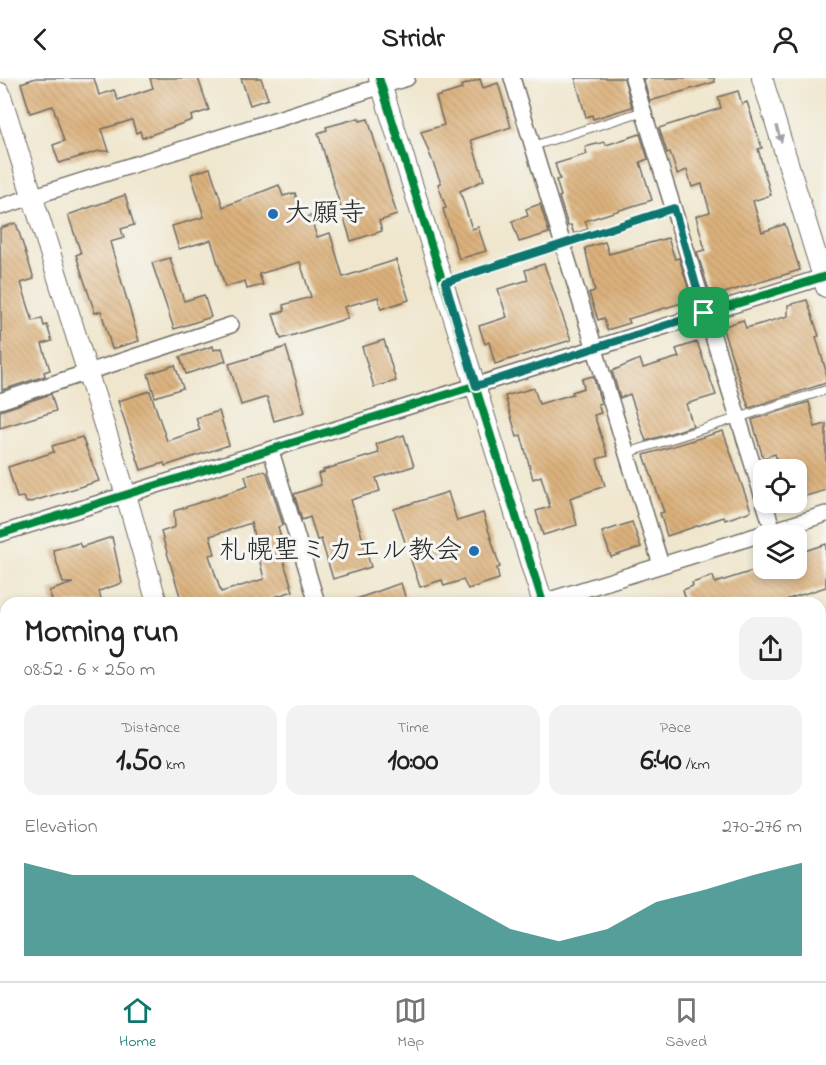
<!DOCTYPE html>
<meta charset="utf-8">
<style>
body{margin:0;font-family:"Indie Flower","Klee One",sans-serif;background:#f2f2f2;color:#222;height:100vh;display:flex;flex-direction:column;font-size:22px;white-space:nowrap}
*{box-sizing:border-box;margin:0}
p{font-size:20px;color:#767676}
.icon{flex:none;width:33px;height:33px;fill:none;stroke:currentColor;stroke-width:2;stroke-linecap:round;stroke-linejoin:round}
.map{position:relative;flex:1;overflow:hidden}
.drawer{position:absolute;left:0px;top:519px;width:826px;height:384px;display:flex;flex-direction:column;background:#fff;border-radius:18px 18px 0 0;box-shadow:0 3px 9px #0003}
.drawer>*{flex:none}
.fabs{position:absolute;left:753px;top:381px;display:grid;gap:12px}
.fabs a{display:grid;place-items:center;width:54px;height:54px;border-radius:12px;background:#fff;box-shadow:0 3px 9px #0003;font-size:30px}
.pin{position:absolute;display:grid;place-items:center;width:51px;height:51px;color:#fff;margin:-26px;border-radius:12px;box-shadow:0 3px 9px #0006}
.round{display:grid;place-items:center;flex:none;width:63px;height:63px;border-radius:18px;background:#f2f2f2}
.headline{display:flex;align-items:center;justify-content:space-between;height:102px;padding:0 24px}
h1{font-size:33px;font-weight:800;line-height:45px}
.metrics{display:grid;grid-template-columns:repeat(3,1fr);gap:9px;height:102px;padding:6px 24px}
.metrics div{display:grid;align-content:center;border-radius:15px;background:#f2f2f2;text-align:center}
.metrics b{font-size:30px;font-weight:800}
.metrics small{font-size:16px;font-weight:400}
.metrics p{font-size:16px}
.chart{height:168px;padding:12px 24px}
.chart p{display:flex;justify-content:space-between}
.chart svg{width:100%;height:108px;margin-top:6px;fill:#0f766e;opacity:.7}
header{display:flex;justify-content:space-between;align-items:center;height:78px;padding:0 24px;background:#fff;font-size:27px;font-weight:800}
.tabs{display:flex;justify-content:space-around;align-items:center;height:84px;border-top:2px solid #e0e0e0;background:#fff;font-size:16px;color:#767676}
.tabs a{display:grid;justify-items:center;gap:3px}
.tabs .current{color:#0f766e}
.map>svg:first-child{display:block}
.building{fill:url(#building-back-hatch);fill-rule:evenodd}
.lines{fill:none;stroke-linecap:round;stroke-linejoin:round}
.service-casing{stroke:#706c64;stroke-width:10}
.minor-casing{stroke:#706c64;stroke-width:18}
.tertiary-casing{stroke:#706c64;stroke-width:22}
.service{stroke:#fff;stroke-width:8}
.minor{stroke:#fff;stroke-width:15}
.tertiary{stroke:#fff;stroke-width:20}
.cycleway-casing{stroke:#f6f6f2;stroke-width:11}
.cycleway{stroke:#00873e;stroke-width:8}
.oneway{fill:#a0a0a0}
.route-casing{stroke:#fff;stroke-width:12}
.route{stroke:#0f766e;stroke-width:8}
.poi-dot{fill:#1f6fb2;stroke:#f6f6f2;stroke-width:2}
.labels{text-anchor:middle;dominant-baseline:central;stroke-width:6;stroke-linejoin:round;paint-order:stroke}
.poi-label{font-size:27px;fill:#2b2b2b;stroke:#f6f6f2;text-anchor:start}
</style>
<header><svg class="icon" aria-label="back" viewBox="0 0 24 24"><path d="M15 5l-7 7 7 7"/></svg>Stridr<svg class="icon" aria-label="person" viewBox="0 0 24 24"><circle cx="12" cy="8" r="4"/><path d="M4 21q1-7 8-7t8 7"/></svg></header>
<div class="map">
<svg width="826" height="903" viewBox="0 0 826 903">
<defs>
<pattern id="building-back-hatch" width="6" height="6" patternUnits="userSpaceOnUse" patternTransform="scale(1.5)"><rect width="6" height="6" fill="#dbb17c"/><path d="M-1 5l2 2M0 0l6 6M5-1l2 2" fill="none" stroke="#bc986b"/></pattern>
</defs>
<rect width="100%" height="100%" fill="#f6f6f2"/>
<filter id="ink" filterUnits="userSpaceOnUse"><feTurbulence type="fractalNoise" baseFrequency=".0167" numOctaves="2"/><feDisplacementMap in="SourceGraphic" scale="12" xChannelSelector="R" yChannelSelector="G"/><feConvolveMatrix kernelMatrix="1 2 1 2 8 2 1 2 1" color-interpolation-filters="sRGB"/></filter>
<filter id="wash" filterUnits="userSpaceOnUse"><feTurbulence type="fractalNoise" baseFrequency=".008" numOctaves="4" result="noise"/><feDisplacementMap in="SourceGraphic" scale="24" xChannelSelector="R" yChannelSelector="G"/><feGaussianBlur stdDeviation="1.35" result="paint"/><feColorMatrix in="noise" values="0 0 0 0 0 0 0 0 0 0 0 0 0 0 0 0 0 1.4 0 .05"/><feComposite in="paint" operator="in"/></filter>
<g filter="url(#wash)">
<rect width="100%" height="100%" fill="#efe6cd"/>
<g id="blocks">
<g class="building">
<path d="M36,0H94L99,17L114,12L118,22L153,10L150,0H198L209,32L191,38L192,42L142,60L140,53L136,55L132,42L102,51L109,73H99L59,85L53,67L64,63L53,28L30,35L21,5Z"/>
<path d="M241,0H261L268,21L250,27Z"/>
<path d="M575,0H624L632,29L593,41L592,37L586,39Z"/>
<path d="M643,0H714L715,4L650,23Z"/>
<path d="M480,1L483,10L498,5L511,49L471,62L484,102L460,113L472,151L478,149L486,173L459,181L443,131L446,130L438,106L441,105L421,54L444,47L436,19L462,11L461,8Z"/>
<path d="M738,13L742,26L747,24L762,70L758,71L771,117L753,123L762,154L785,146L800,192L714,218L713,215L710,216L697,174L705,172L696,138L710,134L702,106L692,109L687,92L677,96L670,74L667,75L659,50L721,30L718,19Z"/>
<path d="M359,40L360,43L368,41L397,137L379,143L382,153L351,163L318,55L327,52L326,49Z"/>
<path d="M640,56L648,81L640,84L652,122L585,143L588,151L574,156L571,147L568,148L559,119L561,118L556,102L560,101L555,86L587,76L585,69L605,64L606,67Z"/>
<path d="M210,90L223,129L279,107L283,118L295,115L302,141L310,138L317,159L330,155L343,199L396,182L409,222L381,231L378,219L344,229L348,240L281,261L273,236L285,233L283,227L311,219L300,184L259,196L263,207L247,211L245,203L225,209L211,162L179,171L172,148L204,139L191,96Z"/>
<path d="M125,117L134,147L121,151L124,160L110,164L139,263L112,271L101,233L95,235L83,199L76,177L81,175L68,137Z"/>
<path d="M540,126L549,155L519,164L512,143L528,138L526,131Z"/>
<path d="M16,145L34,201L21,205L33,243L42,240L44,248L47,247L52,263L42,266L50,292L44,294L45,298L2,312L0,150Z"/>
<path d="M668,160L675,181L679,180L692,222L628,241L630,245L607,252L604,240L598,242L589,215L595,213L585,170L605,164L609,176Z"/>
<path d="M170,180L184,223L204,217L211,239L174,251L152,185Z"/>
<path d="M544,186L571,262L495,286L489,264L485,266L479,248L507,239L498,211L528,202L525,192Z"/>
<path d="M807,222L819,258L816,259L826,293V305L749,330L722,249L743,242L746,250L788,238V227Z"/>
<path d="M384,262L396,303L374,309L362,269Z"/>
<path d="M697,264L716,317L686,326L693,348L646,363L630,316L620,320L612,293L640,281L643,290L679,279L676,271Z"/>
<path d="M213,268L214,272L222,270L226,283L186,296L180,279Z"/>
<path d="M286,269L305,334L274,343L267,319L241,327L229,286Z"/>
<path d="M175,287L183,310L155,319L148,296Z"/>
<path d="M593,298L601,325L598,326L601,335L594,337L608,378L597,381L605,408L570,420L577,447L543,457L536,433L550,429L541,398L533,401L521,357L517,359L505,318L534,310L539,326L573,316L572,314L584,310L582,301Z"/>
<path d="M150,313L167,363L200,352L196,340L219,333L229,367L165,388L164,385L141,392L118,323Z"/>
<path d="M51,316L56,333L0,350V333Z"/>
<path d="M809,324L815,349L826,346V412L796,421V392H780L775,376L763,380L752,342Z"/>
<path d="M723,353L751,433L725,442L724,439L667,458L660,435L664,434L644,377Z"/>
<path d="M404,357L414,388L376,400L380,413L351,422L371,489L333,501L321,461L317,462L310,439L302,442L294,416L321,407L318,396L324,394L323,392L379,375L376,366Z"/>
<path d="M82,359L99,403L27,425L23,419L17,420L8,389L54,374L52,368Z"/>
<path d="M264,393L267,395L283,447L278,449L286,477L282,478L293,513L256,525L255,521L241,525H182L161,454L175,449L174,433L248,408L245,398ZM251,445L264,501L221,514L209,477L215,476L210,458Z"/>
<path d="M448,414L457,443L483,435L500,489L497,490L499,501L468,511L463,502L444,508L442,502L420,509L394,431Z"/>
<path d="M632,444L641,469L611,479L602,454Z"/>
<path d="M112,459L122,505L99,513L102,525H53L49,513L73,505H63L53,472L79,465L81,469Z"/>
<path d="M826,466V509L788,521L790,525H687L683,512L693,508L692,505L713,498L715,505L762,490H796V476Z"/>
<path d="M401,505L407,525H352L351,523Z"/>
</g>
</g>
</g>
<g filter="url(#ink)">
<use href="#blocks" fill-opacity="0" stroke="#706c64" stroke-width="1.5"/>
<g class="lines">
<defs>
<g id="service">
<path d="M533,68L644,33"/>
<path d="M445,204L674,130"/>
<path d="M627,375L826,312"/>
</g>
<g id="minor">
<path d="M512,0L661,487"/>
<path d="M633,0L764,423"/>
<path d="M0,129L407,0"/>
<path d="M0,323L231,247"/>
<path d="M271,373L317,525"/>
<path d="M764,424L773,452"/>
<path d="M0,456L826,198"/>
<path d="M540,525L826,436"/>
<path d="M0,698L6,696"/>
</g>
<g id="tertiary">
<path d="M379,0L543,525"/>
<path d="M762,0L826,209"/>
<path d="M0,15L126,417L157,525"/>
<path d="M820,680L826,679"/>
<path d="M274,897L276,903"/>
<path d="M656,897L658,903"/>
<path d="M115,903L134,897"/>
</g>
</defs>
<use href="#service" class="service-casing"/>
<use href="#minor" class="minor-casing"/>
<use href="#tertiary" class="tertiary-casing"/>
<use href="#service" class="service"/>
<use href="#minor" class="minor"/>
<use href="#tertiary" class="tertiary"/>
<defs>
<g id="cycleway">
<path d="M379,0L543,525"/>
<path d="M0,456L826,198"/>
</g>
</defs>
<use href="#cycleway" class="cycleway-casing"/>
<use href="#cycleway" class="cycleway"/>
</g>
<defs><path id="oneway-solid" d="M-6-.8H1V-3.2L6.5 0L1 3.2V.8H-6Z" transform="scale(1.5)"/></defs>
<use class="oneway" href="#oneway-solid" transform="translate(779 56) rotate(73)"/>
</g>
<g class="lines" filter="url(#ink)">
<defs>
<path id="route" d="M674,130L704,235L476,308L445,204Z"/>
</defs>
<use href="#route" class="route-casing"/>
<use href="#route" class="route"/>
</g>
<g class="poi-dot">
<circle cx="273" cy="136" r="6"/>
<circle cx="474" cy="473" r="6"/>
</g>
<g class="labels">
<g class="poi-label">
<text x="285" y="136">大願寺</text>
<text x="462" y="473" text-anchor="end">札幌聖ミカエル教会</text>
</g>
</g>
</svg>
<div class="fabs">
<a><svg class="icon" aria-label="locate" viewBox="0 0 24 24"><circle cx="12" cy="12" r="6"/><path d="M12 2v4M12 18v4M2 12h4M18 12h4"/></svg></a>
<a><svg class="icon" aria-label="layers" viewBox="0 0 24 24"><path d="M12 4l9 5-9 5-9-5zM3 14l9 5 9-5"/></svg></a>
</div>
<div class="pin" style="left:704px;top:235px;background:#1e9e55"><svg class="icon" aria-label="arrive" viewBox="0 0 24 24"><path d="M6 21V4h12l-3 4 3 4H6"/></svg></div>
<section class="drawer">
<div class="headline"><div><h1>Morning run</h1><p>08:52 · 6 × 250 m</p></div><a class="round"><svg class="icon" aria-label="share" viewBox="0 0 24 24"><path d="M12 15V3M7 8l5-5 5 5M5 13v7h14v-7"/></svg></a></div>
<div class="metrics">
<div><p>Distance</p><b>1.50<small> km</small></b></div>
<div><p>Time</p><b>10:00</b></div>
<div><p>Pace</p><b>6:40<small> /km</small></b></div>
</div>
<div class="chart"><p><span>Elevation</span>270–276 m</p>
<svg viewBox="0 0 160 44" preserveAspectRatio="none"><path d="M0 44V6L10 11L20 11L30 11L40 11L50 11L60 11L70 11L80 11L90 22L100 33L110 38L120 33L130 22L140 17L150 11L160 6V44z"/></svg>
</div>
</section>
</div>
<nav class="tabs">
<a class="current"><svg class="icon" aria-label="home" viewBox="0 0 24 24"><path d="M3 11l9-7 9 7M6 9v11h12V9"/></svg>Home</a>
<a><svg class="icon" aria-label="map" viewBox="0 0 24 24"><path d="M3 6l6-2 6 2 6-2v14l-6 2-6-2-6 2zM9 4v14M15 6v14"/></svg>Map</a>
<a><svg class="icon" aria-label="saved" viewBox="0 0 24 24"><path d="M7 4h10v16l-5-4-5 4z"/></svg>Saved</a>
</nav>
